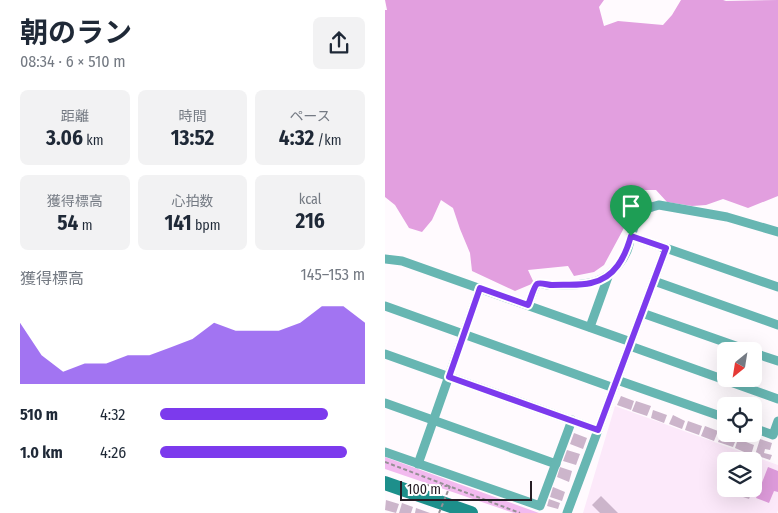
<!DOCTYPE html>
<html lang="ja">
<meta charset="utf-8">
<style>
body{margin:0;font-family:"Fira Sans Condensed","Noto Sans JP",sans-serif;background:#f2f2f3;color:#1f2937;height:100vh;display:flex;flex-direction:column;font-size:19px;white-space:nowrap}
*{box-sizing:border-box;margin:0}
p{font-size:16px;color:#747a83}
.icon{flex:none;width:28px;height:28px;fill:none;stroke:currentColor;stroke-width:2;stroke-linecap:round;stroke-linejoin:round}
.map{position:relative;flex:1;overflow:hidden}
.side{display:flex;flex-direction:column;background:#fff;width:385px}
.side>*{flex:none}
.needle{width:32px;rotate:210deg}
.fabs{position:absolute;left:332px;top:342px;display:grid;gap:10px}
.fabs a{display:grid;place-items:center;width:45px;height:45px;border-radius:8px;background:#fff;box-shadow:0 5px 20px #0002;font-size:25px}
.scale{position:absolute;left:15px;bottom:12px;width:132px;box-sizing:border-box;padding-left:5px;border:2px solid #261d25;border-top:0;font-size:14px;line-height:18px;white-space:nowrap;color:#261d25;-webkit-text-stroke:4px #fff;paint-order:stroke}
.pin{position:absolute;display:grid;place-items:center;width:42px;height:42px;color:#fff;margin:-51px -21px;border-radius:50% 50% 50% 0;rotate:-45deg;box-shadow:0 0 5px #0007}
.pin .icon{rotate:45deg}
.round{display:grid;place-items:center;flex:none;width:52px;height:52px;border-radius:8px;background:#f2f2f3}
.head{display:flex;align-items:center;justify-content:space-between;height:85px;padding:0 20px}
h1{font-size:28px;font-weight:700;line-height:38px}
.figures{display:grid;grid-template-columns:repeat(3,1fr);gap:8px;height:85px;padding:5px 20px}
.figures div{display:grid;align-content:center;border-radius:8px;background:#f2f2f3;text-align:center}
.figures b{font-size:21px;font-weight:700}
.figures small{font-size:14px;font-weight:400}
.figures p{font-size:14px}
.chart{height:140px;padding:10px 20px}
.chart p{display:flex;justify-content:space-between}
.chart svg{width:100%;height:90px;margin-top:5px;fill:#7c3aed;opacity:.7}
ul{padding:0 20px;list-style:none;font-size:16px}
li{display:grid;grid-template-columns:80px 60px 1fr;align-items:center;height:38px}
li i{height:12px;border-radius:6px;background:#7c3aed}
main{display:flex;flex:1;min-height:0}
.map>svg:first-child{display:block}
.built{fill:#fce9fa;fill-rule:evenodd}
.green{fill:#f2baef}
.forest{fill:#e29fdf}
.water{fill:#de9bdb}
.building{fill:#ccb5cb}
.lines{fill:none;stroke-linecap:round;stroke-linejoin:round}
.path{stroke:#969095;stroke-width:2;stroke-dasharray:4 2.5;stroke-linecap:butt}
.street{stroke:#67b6b2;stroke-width:9}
.secondary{stroke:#1d8f8b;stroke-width:14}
.path-bridge{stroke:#969095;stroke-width:2;stroke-dasharray:4 2.5;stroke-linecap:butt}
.route-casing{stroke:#fff;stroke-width:10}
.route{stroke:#7c3aed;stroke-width:6}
</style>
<main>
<section class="side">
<div class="head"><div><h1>朝のラン</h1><p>08:34 · 6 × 510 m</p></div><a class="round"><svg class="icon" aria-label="share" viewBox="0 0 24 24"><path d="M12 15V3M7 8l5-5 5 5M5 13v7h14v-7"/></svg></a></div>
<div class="figures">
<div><p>距離</p><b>3.06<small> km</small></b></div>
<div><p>時間</p><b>13:52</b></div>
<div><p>ペース</p><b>4:32<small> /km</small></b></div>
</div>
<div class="figures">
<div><p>獲得標高</p><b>54<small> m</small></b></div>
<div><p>心拍数</p><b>141<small> bpm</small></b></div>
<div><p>kcal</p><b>216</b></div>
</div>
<div class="chart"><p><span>獲得標高</span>145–153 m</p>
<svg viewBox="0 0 160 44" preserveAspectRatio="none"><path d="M0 44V14L10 30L20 38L30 34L40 34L50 30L60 30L70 26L80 22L90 14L100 18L110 18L120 18L130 14L140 6L150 6L160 14V44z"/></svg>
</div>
<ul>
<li><b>510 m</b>4:32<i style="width:82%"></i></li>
<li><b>1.0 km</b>4:26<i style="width:91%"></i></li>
</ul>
</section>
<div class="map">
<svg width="393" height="513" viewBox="0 0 393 513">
<rect width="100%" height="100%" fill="#fffafe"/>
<path class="built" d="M230,406L393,465V510L392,513H198ZM341,461H369V489H341Z"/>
<path class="green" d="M0,457L154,513H129L0,469Z"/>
<path class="forest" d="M0,0H219L214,7L219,26L233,21L278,25L287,15L296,0H338L341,1L393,0V196L363,208L338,199L321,205L307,206L282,202L271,190H255L246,215L219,265L209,272L189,276L183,266L143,270L149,283L130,291L87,271L85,253L75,229L68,208L56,200L47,220L37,232L24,228L10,205L0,197V10H2Z"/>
<path class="water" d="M383,467L393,471V492L389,491L384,503L371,498Z"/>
<g class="building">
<path d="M236,396L249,401L246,410L232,405Z"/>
<path d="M251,401L266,406L262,416L247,411Z"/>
<path d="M268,410L282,415L279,423L266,418Z"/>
<path d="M288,415L300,421L297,429L284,424Z"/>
<path d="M303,421L317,426L314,435L300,430Z"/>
<path d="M320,426L333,431L329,441L316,436Z"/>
<path d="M337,432L352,437L348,447L333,442Z"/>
<path d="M189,433L202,438L198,449L185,444Z"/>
<path d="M353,439L369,445L366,455L350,448Z"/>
<path d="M375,439L387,443L385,450L380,449L379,453L387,455L385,460L370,455Z"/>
<path d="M182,450L195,454L191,465L178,461Z"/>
<path d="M371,461L377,463L369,485V467Z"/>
<path d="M175,467L187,471L184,482L172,477Z"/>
<path d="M168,487L180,492L177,501L165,497Z"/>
<path d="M361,489H368L364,499L358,497Z"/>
<path d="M216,496L233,513H215L207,505Z"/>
<path d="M164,499L175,503L173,509L162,506Z"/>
<path d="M1,500L14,504L11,513L0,510Z"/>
<path d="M17,503L28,507L26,513H14Z"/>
<path d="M31,508L45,513H30Z"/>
</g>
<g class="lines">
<g class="path">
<path d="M0,462L135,513"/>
<path d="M40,485L62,486"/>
</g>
<g class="street">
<path d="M246,236L393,287"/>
<path d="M0,259L17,261L246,342"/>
<path d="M269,281L393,325"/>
<path d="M143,305C145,301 149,287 152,284C155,282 160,285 163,285C182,285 207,287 223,275C231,269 238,260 242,251C250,229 247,210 274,205L342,217L393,232"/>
<path d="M0,306L229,388"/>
<path d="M257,313L365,351"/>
<path d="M205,327L224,274"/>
<path d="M245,346L393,399"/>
<path d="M369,353L393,361"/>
<path d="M0,354L213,430"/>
<path d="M232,380L341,418"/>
<path d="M0,403L171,464"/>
<path d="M369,428L388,435L393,421"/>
<path d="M0,452L155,506L187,420"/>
<path d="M33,464L95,288"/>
<path d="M182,513L281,248"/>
</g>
<path class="secondary" d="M0,483L86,513"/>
<path class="path-bridge" d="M54,513L65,486"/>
</g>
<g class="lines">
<defs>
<path id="route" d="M246,236L281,248L213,430L64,377L95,288L143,305C145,301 149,286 152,284C155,282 163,285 167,285C180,284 194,286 206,283C230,278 240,257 246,236Z"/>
</defs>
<use href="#route" class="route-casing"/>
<use href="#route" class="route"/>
</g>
</svg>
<div class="fabs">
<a><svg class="needle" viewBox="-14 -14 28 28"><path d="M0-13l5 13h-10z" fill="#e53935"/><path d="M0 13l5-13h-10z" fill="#747a83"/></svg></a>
<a><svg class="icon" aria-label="locate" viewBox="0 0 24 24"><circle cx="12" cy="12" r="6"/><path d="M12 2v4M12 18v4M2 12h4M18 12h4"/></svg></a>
<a><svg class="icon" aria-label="layers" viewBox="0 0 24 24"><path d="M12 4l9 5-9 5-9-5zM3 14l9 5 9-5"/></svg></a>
</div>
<div class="scale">100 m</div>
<div class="pin" style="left:246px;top:236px;background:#1e9e55"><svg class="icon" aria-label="arrive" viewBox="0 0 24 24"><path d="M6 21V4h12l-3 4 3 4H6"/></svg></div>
</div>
</main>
